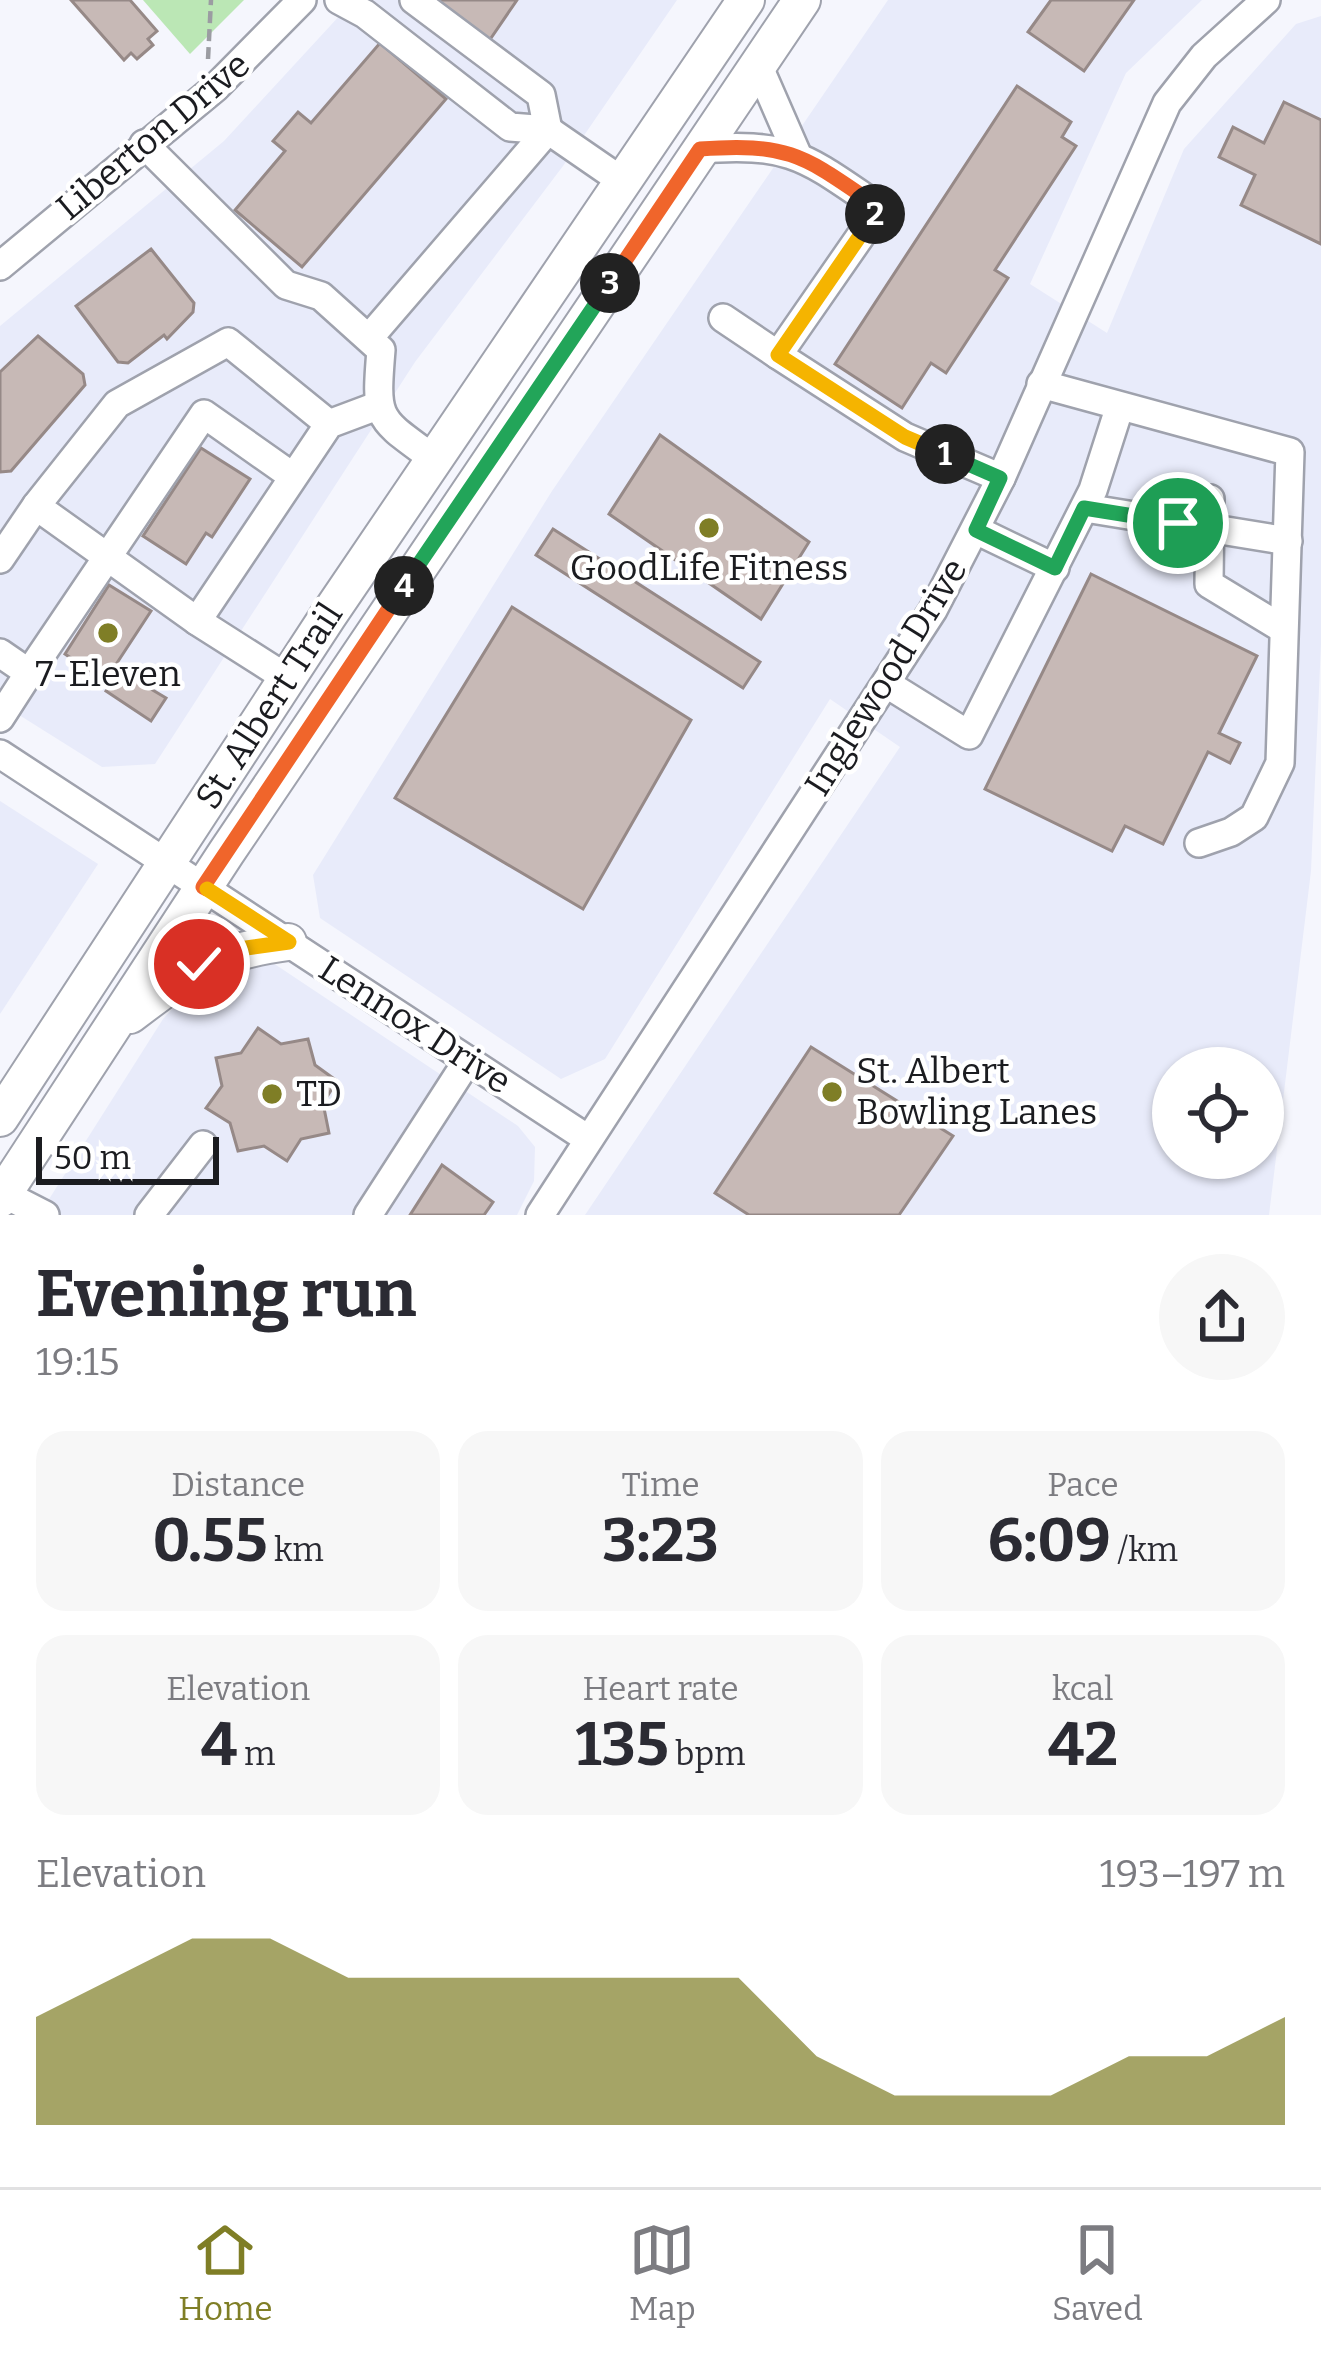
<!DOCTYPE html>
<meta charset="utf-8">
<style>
body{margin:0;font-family:Bitter,serif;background:#f7f7f7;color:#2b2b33;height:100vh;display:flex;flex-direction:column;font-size:45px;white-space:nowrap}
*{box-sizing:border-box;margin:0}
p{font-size:39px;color:#7c7c81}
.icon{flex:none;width:66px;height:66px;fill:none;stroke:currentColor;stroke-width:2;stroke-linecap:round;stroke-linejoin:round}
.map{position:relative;height:1215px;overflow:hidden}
.sheet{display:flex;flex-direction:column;background:#fff;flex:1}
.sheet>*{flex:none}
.tools{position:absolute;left:1152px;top:1047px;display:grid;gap:24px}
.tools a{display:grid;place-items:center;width:132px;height:132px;border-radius:50%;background:#fff;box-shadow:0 3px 9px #0004;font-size:60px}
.scale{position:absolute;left:36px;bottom:30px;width:183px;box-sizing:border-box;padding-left:12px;border:6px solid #1b1c20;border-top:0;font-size:33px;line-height:42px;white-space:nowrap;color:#1b1c20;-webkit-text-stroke:9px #fff;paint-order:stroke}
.pin{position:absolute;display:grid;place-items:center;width:102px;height:102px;color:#fff;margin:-51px;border:6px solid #fff;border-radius:50%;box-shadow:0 3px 12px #0007}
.km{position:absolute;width:60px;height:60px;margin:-30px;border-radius:50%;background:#222;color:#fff;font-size:33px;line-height:60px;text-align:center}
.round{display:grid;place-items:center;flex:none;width:126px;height:126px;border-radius:63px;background:#f7f7f7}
.overview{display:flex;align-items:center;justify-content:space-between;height:204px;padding:0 36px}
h1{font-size:66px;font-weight:700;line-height:90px}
.metrics{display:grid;grid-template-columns:repeat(3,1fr);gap:18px;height:204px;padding:12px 36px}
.metrics div{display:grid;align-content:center;border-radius:30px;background:#f7f7f7;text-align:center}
.metrics b{font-size:60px;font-weight:700}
.metrics small{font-size:33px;font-weight:400}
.metrics p{font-size:33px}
.chart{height:336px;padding:24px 36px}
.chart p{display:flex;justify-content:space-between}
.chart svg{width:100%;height:216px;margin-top:12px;fill:#7f7e26;opacity:.7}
.tab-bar{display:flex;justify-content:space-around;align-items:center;height:168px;border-top:3px solid #e1e1e2;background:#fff;font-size:33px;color:#7c7c81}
.tab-bar a{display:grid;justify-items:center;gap:6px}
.tab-bar .current{color:#7f7e26}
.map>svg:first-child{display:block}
.built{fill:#e8ebfa;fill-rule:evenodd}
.green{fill:#bbe7b5}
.building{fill:#c7b9b6;stroke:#968987;stroke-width:3}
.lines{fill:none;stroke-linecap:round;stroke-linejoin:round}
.minor-casing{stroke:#9fa2ad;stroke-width:32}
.major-casing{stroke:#9fa2ad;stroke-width:40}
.path{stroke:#9b9ca2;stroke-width:4.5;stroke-dasharray:12 6;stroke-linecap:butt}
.minor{stroke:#fff;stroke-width:27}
.major{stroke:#fff;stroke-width:36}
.split-1-casing{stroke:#fff;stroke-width:24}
.split-2-casing{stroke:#fff;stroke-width:24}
.split-3-casing{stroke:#fff;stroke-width:24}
.split-4-casing{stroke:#fff;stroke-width:24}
.split-5-casing{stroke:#fff;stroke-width:24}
.split-6-casing{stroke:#fff;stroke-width:24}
.split-1{stroke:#22a559;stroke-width:15}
.split-2{stroke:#f5b400;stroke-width:15}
.split-3{stroke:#f0652b;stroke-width:15}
.split-4{stroke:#22a559;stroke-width:15}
.split-5{stroke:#f0652b;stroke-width:15}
.split-6{stroke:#f5b400;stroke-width:15}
.poi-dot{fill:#7f7e26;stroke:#fff;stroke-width:4.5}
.labels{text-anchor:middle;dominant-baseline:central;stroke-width:9;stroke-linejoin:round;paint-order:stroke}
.street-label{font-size:36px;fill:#1b1c20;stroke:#fff}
.poi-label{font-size:36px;fill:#1b1c20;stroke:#fff}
</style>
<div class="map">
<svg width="1321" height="1215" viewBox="0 0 1321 1215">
<rect width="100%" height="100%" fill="#f5f6fd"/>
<g class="built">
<path d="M354,0H677L563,166L415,362L155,764L102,767L0,703V326L224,141Z"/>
<path d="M888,0H1202L1126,73L1030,284L1107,333L1184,149L1296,24L1321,16V644L1311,871L1269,1215H585L900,747L830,699L605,1059L561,1079L320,918L313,875L552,491ZM1173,1068H1263V1158H1173Z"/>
<path d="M0,801L98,864L0,1014Z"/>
<path d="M264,957L518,1126L535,1147L534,1181L517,1215H39L163,1019L202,977Z"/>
</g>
<path class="green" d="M143,0H244L190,54Z"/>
<g class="building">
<path d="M71,0H130L157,31L148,39L153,45L137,59L131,53L124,60Z"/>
<path d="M428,0H517L489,41Z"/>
<path d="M1051,0H1134L1084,71L1028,32Z"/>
<path d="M380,43L446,99L302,267L235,210L285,151L273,141L298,112L311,123Z"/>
<path d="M1017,86L1071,122L1062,137L1076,146L995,270L1008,278L946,373L931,363L902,408L835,364Z"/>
<path d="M1284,102L1321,120V244L1241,205L1255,175L1219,157L1233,127L1264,143Z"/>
<path d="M151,249L194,303L193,312L167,339L164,335L128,363L118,362L76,306Z"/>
<path d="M38,336L83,374L85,385L11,471L0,472V372Z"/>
<path d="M660,435L809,542L761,619L609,514Z"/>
<path d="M201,448L250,479L212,537L206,533L186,564L143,536Z"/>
<path d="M553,529L760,662L743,688L536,555Z"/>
<path d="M1091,574L1257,656L1219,733L1240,743L1230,763L1208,752L1163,844L1125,826L1112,851L985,789Z"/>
<path d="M109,585L151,611L113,669L95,674L65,654Z"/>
<path d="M512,607L691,720L583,909L395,798Z"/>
<path d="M119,670L166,698L151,721L106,691Z"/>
<path d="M258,1028L281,1044L308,1039L315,1065L337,1081L323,1103L329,1133L301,1139L287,1161L264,1146L238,1151L230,1123L206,1108L222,1086L216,1058L241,1053Z"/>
<path d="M811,1047L953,1136L899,1215H749L715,1193Z"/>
<path d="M442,1165L493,1202L484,1215H410Z"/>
</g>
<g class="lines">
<defs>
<g id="minor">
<path d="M339,0L365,14L510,127L548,130L622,181"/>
<path d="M758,65L796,152"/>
<path d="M144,144L286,285L321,296L381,350C375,422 377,417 434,459"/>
<path d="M700,149C793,142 806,158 880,208L778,355L905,437L1001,478"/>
<path d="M0,266L215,88L302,0"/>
<path d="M723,318L778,355"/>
<path d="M369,338L548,130L541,95L414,0"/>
<path d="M1041,384L1290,452L1280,763L1254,817L1231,832L1199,843"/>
<path d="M1210,499L1209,584L1283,629"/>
<path d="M1085,508L1288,541"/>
<path d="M976,530L1055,568"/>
<path d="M0,559L36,506"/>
<path d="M197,621L36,506L117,404L228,342L329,424"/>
<path d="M0,653L29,673L204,414L292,476"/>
<path d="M288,679L197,621L329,424L377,406"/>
<path d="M887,684L969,735L1093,490L1119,409"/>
<path d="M0,718L29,673"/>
<path d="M0,754L588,1139"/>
<path d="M4,1194L45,1215"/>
<path d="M149,1215L203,1145"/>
<path d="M368,1215L468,1060"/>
<path d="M540,1215L933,610L1001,478L1167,103L1204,56L1266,0"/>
</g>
<g id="major">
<path d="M130,1015C192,968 210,953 288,942"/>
<path d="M0,1118L328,616L746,0"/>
<path d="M0,1199L226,853L802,0"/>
</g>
</defs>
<use href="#minor" class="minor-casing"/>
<use href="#major" class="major-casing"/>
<path class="path" d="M208,59L211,0"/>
<use href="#minor" class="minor"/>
<use href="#major" class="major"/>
</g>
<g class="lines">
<defs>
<path id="split-1" d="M945,454L1000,478L976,530L1055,568L1084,508L1178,523"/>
<path id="split-2" d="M875,214L778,355L905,437L945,454"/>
<path id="split-3" d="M610,283L700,149C793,142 806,158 880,208L875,214"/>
<path id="split-4" d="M404,586L610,283"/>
<path id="split-5" d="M207,889L203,887L404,586"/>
<path id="split-6" d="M199,964L225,951L289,942L207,889"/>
</defs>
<use href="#split-1" class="split-1-casing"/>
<use href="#split-2" class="split-2-casing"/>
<use href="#split-3" class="split-3-casing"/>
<use href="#split-4" class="split-4-casing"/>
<use href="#split-5" class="split-5-casing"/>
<use href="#split-6" class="split-6-casing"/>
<use href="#split-1" class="split-1"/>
<use href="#split-2" class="split-2"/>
<use href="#split-3" class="split-3"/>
<use href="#split-4" class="split-4"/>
<use href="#split-5" class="split-5"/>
<use href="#split-6" class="split-6"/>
</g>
<g class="poi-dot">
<circle cx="709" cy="528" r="12"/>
<circle cx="108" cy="633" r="12"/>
<circle cx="832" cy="1092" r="12"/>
<circle cx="272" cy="1094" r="12"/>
</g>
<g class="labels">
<g class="street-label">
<text transform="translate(153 136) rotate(-40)">Liberton Drive</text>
<text transform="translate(886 677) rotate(-58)">Inglewood Drive</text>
<text transform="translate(269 706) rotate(-57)">St. Albert Trail</text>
<text transform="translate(415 1025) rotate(33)">Lennox Drive</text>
</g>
<g class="poi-label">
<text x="709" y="568">GoodLife Fitness</text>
<text x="108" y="674">7-Eleven</text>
<text x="856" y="1071" text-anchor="start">St. Albert<tspan x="856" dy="41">Bowling Lanes</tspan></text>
<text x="296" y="1094" text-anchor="start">TD</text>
</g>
</g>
</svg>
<div class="tools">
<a><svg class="icon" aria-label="locate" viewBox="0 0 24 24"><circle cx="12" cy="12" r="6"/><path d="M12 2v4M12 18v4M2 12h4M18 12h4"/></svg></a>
</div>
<div class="scale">50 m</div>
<div class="pin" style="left:1178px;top:523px;background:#1e9e55"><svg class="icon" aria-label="arrive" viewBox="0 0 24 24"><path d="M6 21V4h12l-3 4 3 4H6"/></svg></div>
<div class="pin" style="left:199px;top:964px;background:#d93025"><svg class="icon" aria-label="check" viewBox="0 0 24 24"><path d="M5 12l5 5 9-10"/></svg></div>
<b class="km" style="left:945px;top:454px">1</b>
<b class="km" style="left:875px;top:214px">2</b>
<b class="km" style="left:610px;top:283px">3</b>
<b class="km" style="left:404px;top:586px">4</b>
</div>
<section class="sheet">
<div class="overview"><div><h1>Evening run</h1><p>19:15</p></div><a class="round"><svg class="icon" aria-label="share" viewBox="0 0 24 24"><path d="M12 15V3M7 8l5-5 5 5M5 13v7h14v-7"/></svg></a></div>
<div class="metrics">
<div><p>Distance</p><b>0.55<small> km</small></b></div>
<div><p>Time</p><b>3:23</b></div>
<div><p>Pace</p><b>6:09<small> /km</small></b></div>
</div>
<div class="metrics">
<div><p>Elevation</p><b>4<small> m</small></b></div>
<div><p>Heart rate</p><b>135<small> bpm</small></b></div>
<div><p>kcal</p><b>42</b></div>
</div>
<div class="chart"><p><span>Elevation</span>193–197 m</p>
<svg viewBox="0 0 160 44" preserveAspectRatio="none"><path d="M0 44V22L10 14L20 6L30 6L40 14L50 14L60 14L70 14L80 14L90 14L100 30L110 38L120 38L130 38L140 30L150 30L160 22V44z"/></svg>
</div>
</section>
<nav class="tab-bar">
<a class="current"><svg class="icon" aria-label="home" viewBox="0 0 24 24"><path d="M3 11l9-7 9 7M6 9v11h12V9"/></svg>Home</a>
<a><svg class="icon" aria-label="map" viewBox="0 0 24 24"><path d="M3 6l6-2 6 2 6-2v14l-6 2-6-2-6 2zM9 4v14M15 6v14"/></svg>Map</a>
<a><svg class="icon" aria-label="saved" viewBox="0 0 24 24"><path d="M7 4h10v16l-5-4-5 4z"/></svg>Saved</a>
</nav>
